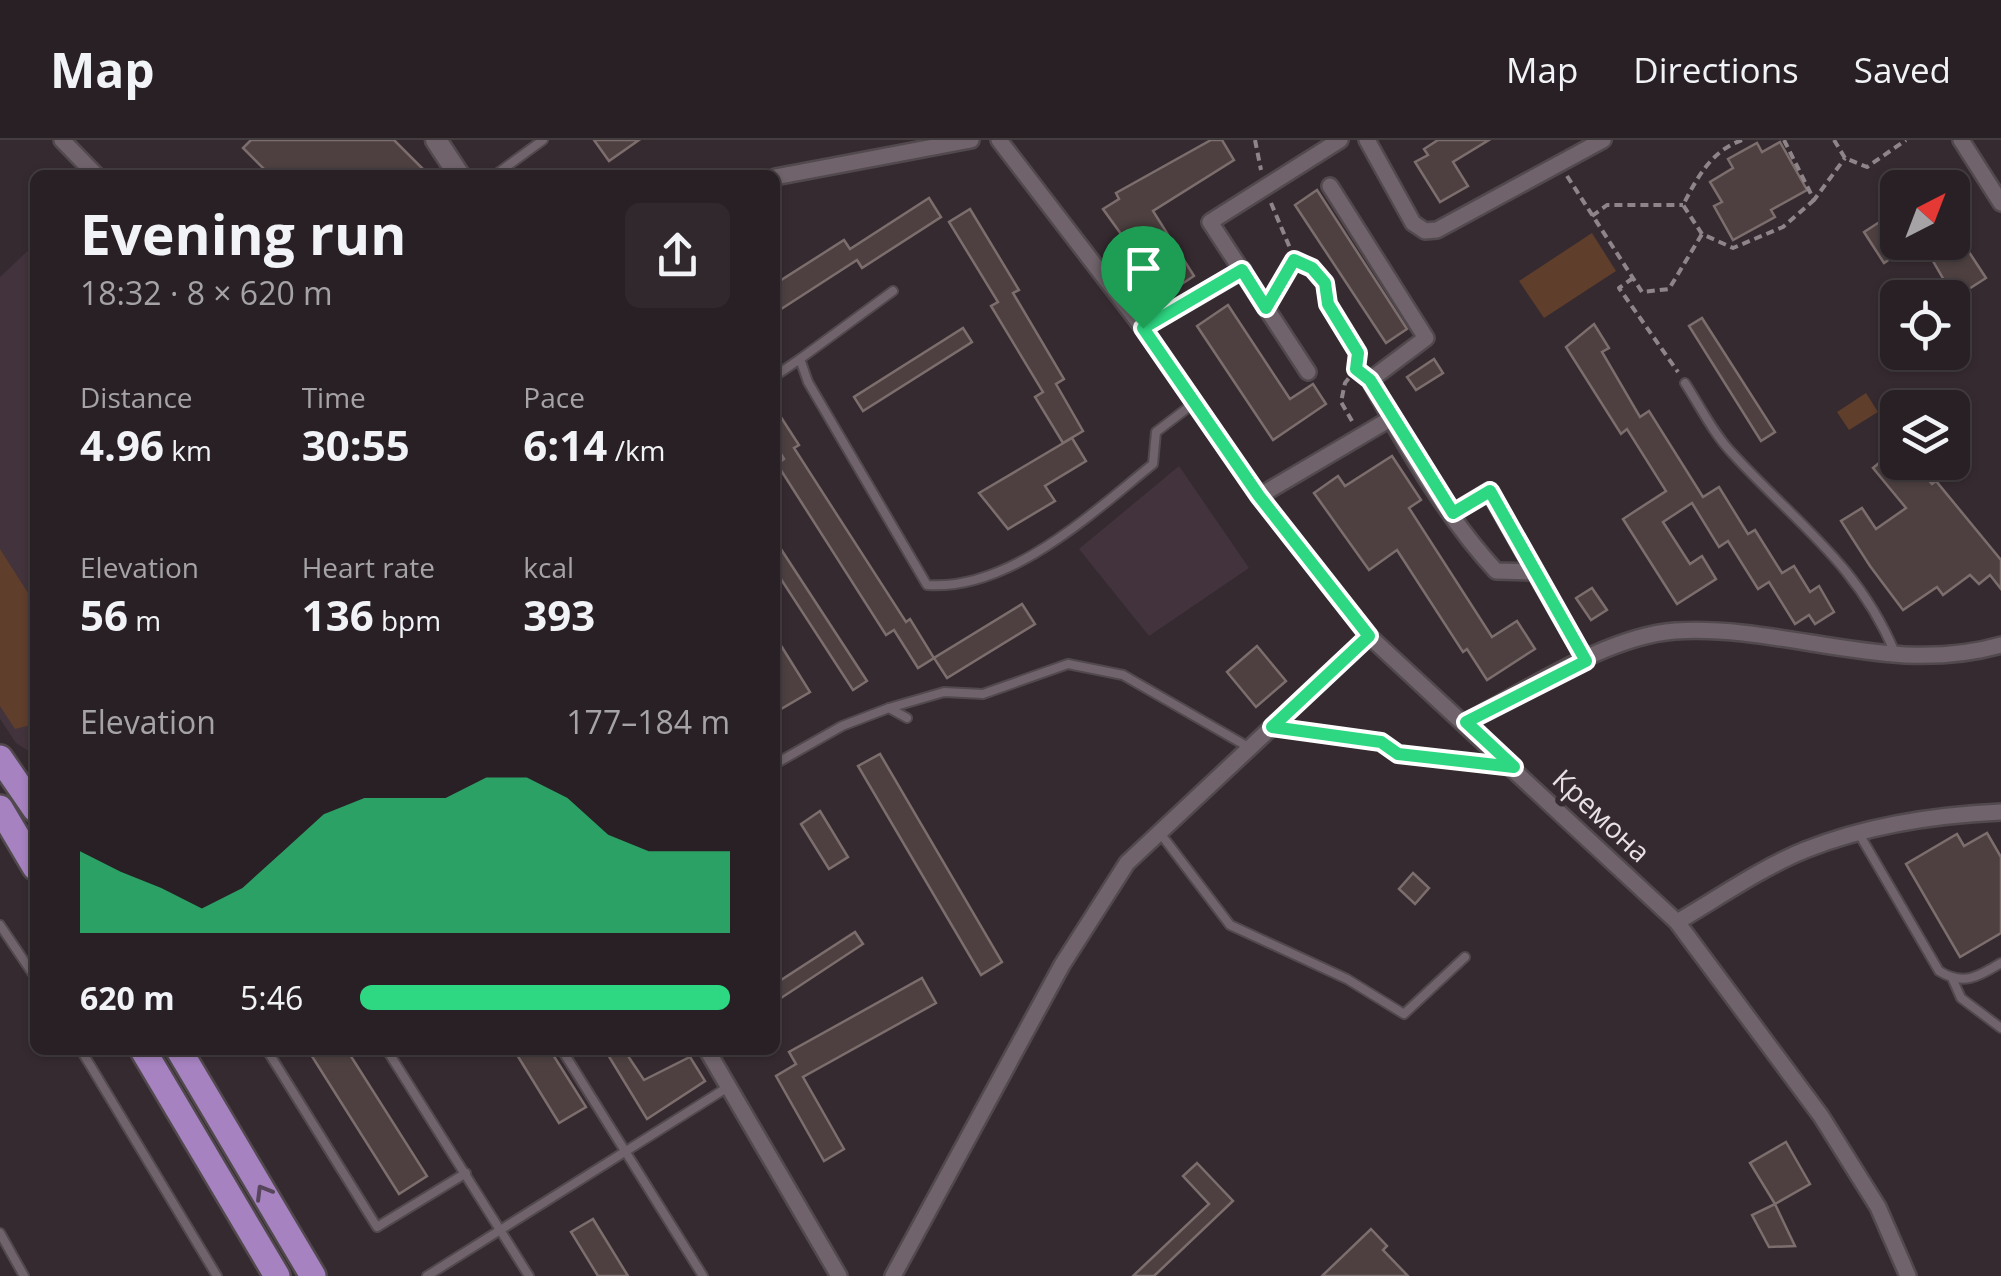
<!DOCTYPE html>
<meta charset="utf-8">
<style>
body{margin:0;font-family:"Open Sans",sans-serif;background:#30282c;color:#f1f3f6;height:100vh;display:flex;flex-direction:column;font-size:38px;white-space:nowrap}
*{box-sizing:border-box;margin:0}
p{font-size:32px;color:#a5a3a6}
.icon{flex:none;width:55px;height:55px;fill:none;stroke:currentColor;stroke-width:2;stroke-linecap:round;stroke-linejoin:round}
.map{position:relative;flex:1;overflow:hidden}
.drawer{position:absolute;left:30px;top:30px;width:750px;height:885px;display:flex;flex-direction:column;background:#282024;border-radius:15px;box-shadow:0 2px 8px #0004,0 0 0 2px #443e41}
.drawer>*{flex:none}
.needle{width:65px;rotate:42deg}
.controls{position:absolute;left:1880px;top:30px;display:grid;gap:20px}
.controls a{display:grid;place-items:center;width:90px;height:90px;border-radius:15px;background:#282024;box-shadow:0 2px 8px #0004,0 0 0 2px #443e41;font-size:50px}
.pin{position:absolute;display:grid;place-items:center;width:85px;height:85px;color:#fff;margin:-102px -42px;border-radius:50% 50% 50% 0;rotate:-45deg;box-shadow:0 0 10px #0007}
.pin .icon{rotate:45deg}
.round{display:grid;place-items:center;flex:none;width:105px;height:105px;border-radius:15px;background:#30282c}
.summary{display:flex;align-items:center;justify-content:space-between;height:170px;padding:0 50px}
h1{font-size:55px;font-weight:700;line-height:75px}
.metrics{display:grid;grid-template-columns:repeat(3,1fr);gap:15px;height:170px;padding:10px 50px}
.metrics div{display:grid;align-content:center}
.metrics b{font-size:42px;font-weight:700}
.metrics small{font-size:28px;font-weight:400}
.metrics p{font-size:28px}
.chart{height:280px;padding:20px 50px}
.chart p{display:flex;justify-content:space-between}
.chart svg{width:100%;height:180px;margin-top:10px;fill:#2ed883;opacity:.7}
ul{padding:0 50px;list-style:none;font-size:32px}
li{display:grid;grid-template-columns:160px 120px 1fr;align-items:center;height:75px}
li i{height:25px;border-radius:12px;background:#2ed883}
header{display:flex;align-items:center;gap:60px;box-sizing:border-box;height:140px;padding:0 50px;background:#282024;border-bottom:2px solid #443e41}
header strong{font-size:48px}
nav{display:flex;gap:55px;margin-inline-start:auto;font-size:35px}
.map>svg:first-child{display:block}
.built{fill:#43333c}
.green{fill:#5f3e2b}
.building{fill:#4e4040;stroke:#7d6e6e;stroke-width:2.5}
.lines{fill:none;stroke-linecap:round;stroke-linejoin:round}
.service-casing{stroke:#51494d;stroke-width:12}
.minor-casing{stroke:#51494d;stroke-width:20}
.tertiary-casing{stroke:#51494d;stroke-width:25}
.primary-casing{stroke:#51494d;stroke-width:30}
.path{stroke:#8e858a;stroke-width:4;stroke-dasharray:8 5;stroke-linecap:butt}
.service{stroke:#70636b;stroke-width:8}
.minor{stroke:#70636b;stroke-width:15}
.tertiary{stroke:#70636b;stroke-width:20}
.primary{stroke:#a683c0;stroke-width:25}
.oneway{stroke:#57455b}
.route-casing{stroke:#fff;stroke-width:20}
.route{stroke:#2ed883;stroke-width:12}
.labels{text-anchor:middle;dominant-baseline:central;stroke-width:10;stroke-linejoin:round;paint-order:stroke}
.street-label{font-size:28px;fill:#e8e1e5;stroke:#352a30}
</style>
<header>
<strong>Map</strong>
<nav><a>Map</a><a>Directions</a><a>Saved</a></nav>
</header>
<div class="map">
<svg width="2001" height="1136" viewBox="0 0 2001 1136">
<rect width="100%" height="100%" fill="#352a30"/>
<g class="built">
<path d="M35,104V615L16,603L0,579V137Z"/>
<path d="M1179,326L1249,428L1149,496L1079,409Z"/>
</g>
<g class="green">
<path d="M1592,93L1616,131L1544,178L1519,141Z"/>
<path d="M1866,253L1878,272L1849,290L1837,272Z"/>
<path d="M0,409L35,464V584L15,589L0,566Z"/>
</g>
<g class="building">
<path d="M251,0H394L429,35H270L243,8Z"/>
<path d="M594,0H639L609,21Z"/>
<path d="M1211,0H1222L1234,20L1153,71L1194,136L1165,155L1103,69L1119,59L1116,53Z"/>
<path d="M1438,0H1489L1453,22L1468,46L1440,62L1415,22L1428,15L1424,9Z"/>
<path d="M1780,2L1807,50L1771,70L1775,77L1733,100L1714,66L1722,62L1710,42L1733,28L1728,19L1757,3L1762,12Z"/>
<path d="M1317,50L1407,189L1386,203L1295,65Z"/>
<path d="M929,58L941,77L862,128L857,120L775,173V144L844,100L850,109Z"/>
<path d="M970,69L1019,150L1013,153L1064,239L1056,244L1083,291L1063,303L1035,257L1043,252L991,166L998,162L949,82Z"/>
<path d="M1898,70V102H1916L1884,123L1864,92Z"/>
<path d="M1952,86L1986,138L1955,158L1969,185L1952,194V154L1922,102H1952Z"/>
<path d="M1228,165L1290,259L1313,244L1326,264L1273,300L1197,186Z"/>
<path d="M1702,178L1775,292L1761,301L1689,186Z"/>
<path d="M1594,184L1609,208L1602,212L1640,277L1649,271L1703,357L1719,347L1748,394L1755,390L1782,433L1794,426L1810,452L1819,446L1834,472L1815,484L1809,475L1795,484L1769,442L1758,449L1728,401L1719,407L1692,363L1663,382L1690,424L1702,416L1716,439L1677,464L1623,379L1666,351L1627,289L1621,294L1566,207Z"/>
<path d="M963,188L972,202L863,271L854,257Z"/>
<path d="M1434,219L1443,233L1416,250L1407,237Z"/>
<path d="M775,268L799,305L794,308L906,482L910,479L934,518L918,528L894,490L886,495L777,324L784,319L775,304Z"/>
<path d="M1072,298L1086,321L1045,346L1055,361L1008,389L979,353Z"/>
<path d="M1898,298V322H1914L1932,344L1936,341L2001,420V449L1990,435L1979,444L1970,435L1943,455L1937,447L1903,470L1870,426L1841,381L1862,368L1876,389L1906,368L1873,328L1885,318L1880,312Z"/>
<path d="M1392,316L1421,360L1409,368L1492,497L1517,481L1535,509L1487,540L1467,509L1463,512L1397,410L1369,430L1314,353L1338,336L1345,346Z"/>
<path d="M775,400L867,541L853,550L775,430Z"/>
<path d="M1592,448L1607,470L1591,480L1576,458Z"/>
<path d="M1022,464L1035,484L947,538L934,518Z"/>
<path d="M775,496L810,552L781,569L775,559Z"/>
<path d="M1257,506L1286,541L1256,567L1227,532Z"/>
<path d="M880,614L1002,822L981,835L858,626Z"/>
<path d="M820,671L848,717L829,729L801,684Z"/>
<path d="M1987,693L2001,717V793L1960,817L1906,724L1957,694L1964,706Z"/>
<path d="M1413,733L1429,748L1415,764L1399,749Z"/>
<path d="M855,792L863,804L775,862V844Z"/>
<path d="M922,838L936,863L803,937L844,1009L824,1021L776,936L796,924L789,912Z"/>
<path d="M308,910H347L427,1036L399,1054Z"/>
<path d="M514,910H550L586,967L559,983Z"/>
<path d="M605,910H624L644,940L690,917L705,941L647,979Z"/>
<path d="M1786,1002L1810,1044L1775,1064L1750,1023Z"/>
<path d="M1197,1023L1233,1061L1154,1136H1133L1209,1064L1183,1036Z"/>
<path d="M1775,1064L1795,1106L1769,1107L1752,1075Z"/>
<path d="M593,1079L628,1136H598L571,1092Z"/>
<path d="M1371,1089L1387,1106L1383,1110L1408,1136H1322Z"/>
</g>
<g class="lines">
<defs>
<g id="service">
<path d="M495,35L543,0"/>
<path d="M893,151L800,219L808,242L927,445C1010,451 1092,373 1153,324L1156,292L1194,263"/>
<path d="M775,236L800,219"/>
<path d="M1685,243C1700,266 1713,293 1732,313C1795,382 1858,424 1895,513"/>
<path d="M889,568L944,552L983,554L1068,524L1123,535L1250,608"/>
<path d="M775,624L842,586L889,568L907,578"/>
<path d="M1858,692L1939,831C1963,846 1978,837 2001,823"/>
<path d="M1160,693L1230,785L1347,839L1404,874L1465,817"/>
<path d="M0,785L35,837"/>
<path d="M1953,840L1961,858L2001,888"/>
<path d="M81,910L217,1136"/>
<path d="M267,910L377,1087L466,1033"/>
<path d="M387,910L529,1136"/>
<path d="M562,910L703,1136"/>
<path d="M0,1093L24,1136"/>
<path d="M427,1136L728,947"/>
</g>
<g id="minor">
<path d="M62,0L96,35"/>
<path d="M999,0L1143,188L1259,356L1369,496L1677,782L1821,976L1878,1067L1908,1136"/>
<path d="M1367,0L1413,83L1425,91L1437,90L1603,0"/>
<path d="M1961,0L2001,63"/>
<path d="M775,37L971,0"/>
<path d="M1330,46L1426,198L1370,240C1403,303 1448,379 1496,431L1533,432"/>
<path d="M1143,188L1243,130"/>
<path d="M1308,232L1210,82L1340,0"/>
<path d="M1259,356L1390,279"/>
<path d="M1453,373L1489,351L1586,521"/>
<path d="M1466,582C1526,551 1607,496 1675,491C1786,484 1890,537 2001,505"/>
<path d="M1677,782C1718,758 1761,728 1805,710C1868,685 1934,675 2001,672"/>
<path d="M707,910L839,1136"/>
<path d="M893,1136L1062,825L1127,723L1369,496"/>
</g>
<path id="tertiary" d="M436,0L459,35"/>
<g id="primary">
<path d="M0,618L35,669"/>
<path d="M0,668L35,727"/>
<path d="M143,910L277,1136"/>
<path d="M179,910L313,1136"/>
</g>
</defs>
<use href="#service" class="service-casing"/>
<use href="#minor" class="minor-casing"/>
<use href="#tertiary" class="tertiary-casing"/>
<use href="#primary" class="primary-casing"/>
<g class="path">
<path d="M1255,0L1261,30"/>
<path d="M1742,0C1711,11 1697,38 1683,65L1702,94L1733,108L1783,87L1814,60"/>
<path d="M1784,0L1814,60L1845,18"/>
<path d="M1834,0L1845,18L1867,27L1906,0"/>
<path d="M1567,36L1642,152L1669,149L1702,94"/>
<path d="M1271,63L1295,120L1312,128L1325,143L1328,164L1358,213L1357,228"/>
<path d="M1592,76L1607,65H1683"/>
<path d="M1633,138L1619,148L1678,232"/>
<path d="M1277,151L1295,120"/>
<path d="M1352,281L1341,262L1345,243L1353,233"/>
<path d="M1292,590L1381,603L1399,614L1482,624"/>
</g>
<use href="#service" class="service"/>
<use href="#minor" class="minor"/>
<use href="#tertiary" class="tertiary"/>
<use href="#primary" class="primary"/>
</g>
<defs><path id="oneway-chevron" d="M-2-3.5L2.5 0L-2 3.5" fill="none" stroke-width="1.6" stroke-linecap="round" stroke-linejoin="round" transform="scale(2.5)"/></defs>
<use class="oneway" href="#oneway-chevron" transform="translate(263 1052) rotate(-121)"/>
<g class="lines">
<defs>
<path id="route" d="M1294,120L1312,128L1325,143L1328,164L1358,213L1356,229L1370,240L1453,373L1490,351L1586,521L1466,582L1514,627L1398,614L1381,602L1272,587L1369,496L1259,356L1143,188L1242,130L1266,168Z"/>
</defs>
<use href="#route" class="route-casing"/>
<use href="#route" class="route"/>
</g>
<g class="labels">
<g class="street-label">
<text transform="translate(1602 675) rotate(43)">Кремона</text>
</g>
</g>
</svg>
<div class="controls">
<a><svg class="needle" viewBox="-14 -14 28 28"><path d="M0-13l5 13h-10z" fill="#e53935"/><path d="M0 13l5-13h-10z" fill="#a5a3a6"/></svg></a>
<a><svg class="icon" aria-label="locate" viewBox="0 0 24 24"><circle cx="12" cy="12" r="6"/><path d="M12 2v4M12 18v4M2 12h4M18 12h4"/></svg></a>
<a><svg class="icon" aria-label="layers" viewBox="0 0 24 24"><path d="M12 4l9 5-9 5-9-5zM3 14l9 5 9-5"/></svg></a>
</div>
<div class="pin" style="left:1143px;top:188px;background:#1e9e55"><svg class="icon" aria-label="arrive" viewBox="0 0 24 24"><path d="M6 21V4h12l-3 4 3 4H6"/></svg></div>
<section class="drawer">
<div class="summary"><div><h1>Evening run</h1><p>18:32 · 8 × 620 m</p></div><a class="round"><svg class="icon" aria-label="share" viewBox="0 0 24 24"><path d="M12 15V3M7 8l5-5 5 5M5 13v7h14v-7"/></svg></a></div>
<div class="metrics">
<div><p>Distance</p><b>4.96<small> km</small></b></div>
<div><p>Time</p><b>30:55</b></div>
<div><p>Pace</p><b>6:14<small> /km</small></b></div>
</div>
<div class="metrics">
<div><p>Elevation</p><b>56<small> m</small></b></div>
<div><p>Heart rate</p><b>136<small> bpm</small></b></div>
<div><p>kcal</p><b>393</b></div>
</div>
<div class="chart"><p><span>Elevation</span>177–184 m</p>
<svg viewBox="0 0 160 44" preserveAspectRatio="none"><path d="M0 44V24L10 29L20 33L30 38L40 33L50 24L60 15L70 11L80 11L90 11L100 6L110 6L120 11L130 20L140 24L150 24L160 24V44z"/></svg>
</div>
<ul>
<li><b>620 m</b>5:46<i style="width:100%"></i></li>
</ul>
</section>
</div>
